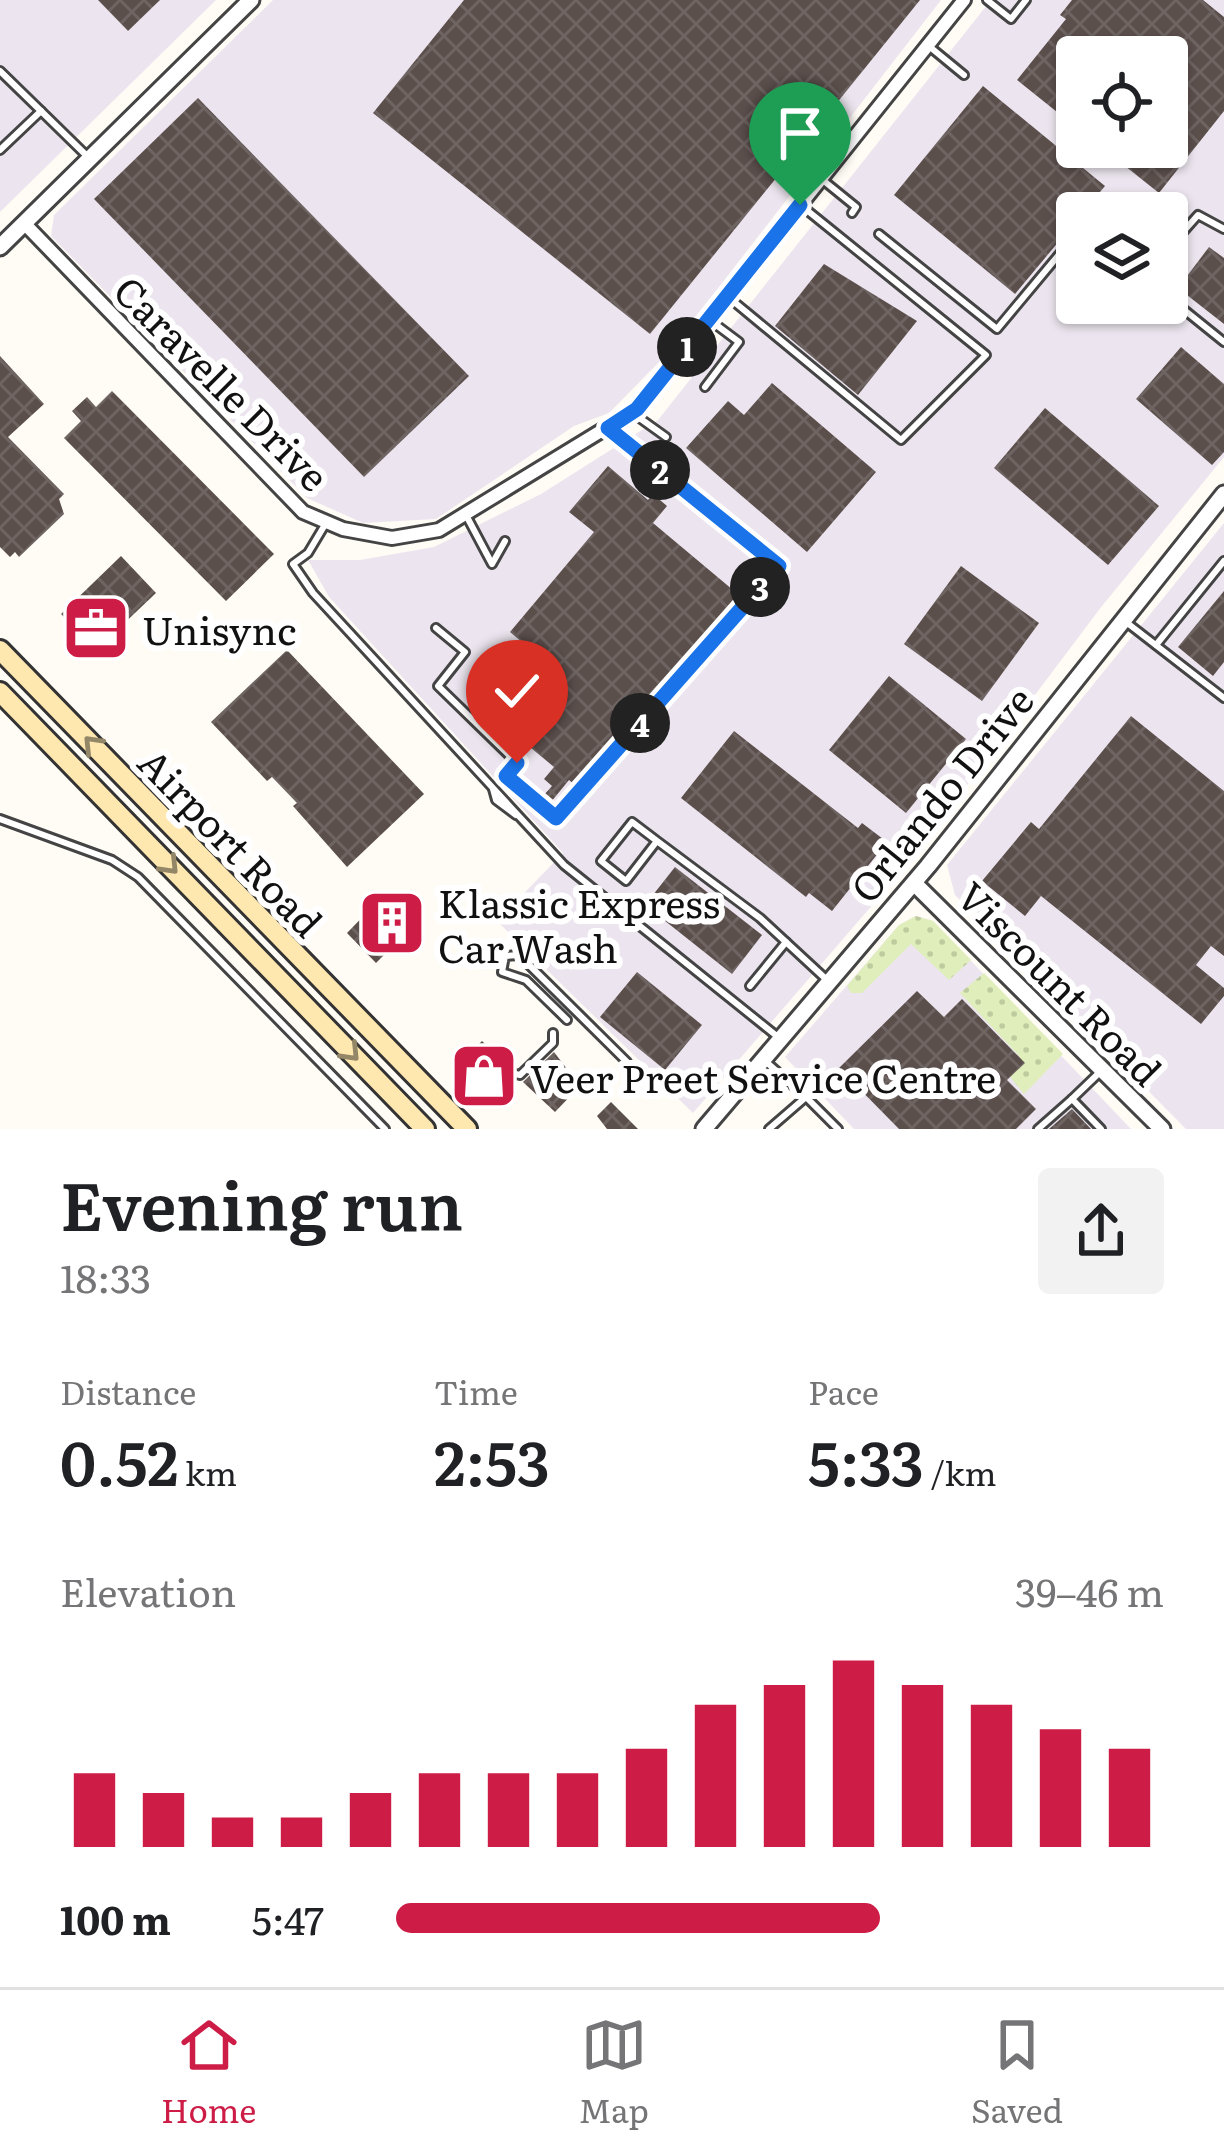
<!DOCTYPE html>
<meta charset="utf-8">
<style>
body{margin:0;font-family:Literata,serif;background:#f2f2f2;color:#202124;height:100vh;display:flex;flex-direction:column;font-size:45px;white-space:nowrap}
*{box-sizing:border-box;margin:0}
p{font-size:39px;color:#757577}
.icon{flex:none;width:66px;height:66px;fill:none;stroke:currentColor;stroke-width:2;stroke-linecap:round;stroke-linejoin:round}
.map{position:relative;height:1129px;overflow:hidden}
.details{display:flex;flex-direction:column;background:#fff;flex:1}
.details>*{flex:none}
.buttons{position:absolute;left:1056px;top:36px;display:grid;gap:24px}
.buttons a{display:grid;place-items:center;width:132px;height:132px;border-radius:12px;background:#fff;box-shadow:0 3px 9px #0004;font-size:60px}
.pin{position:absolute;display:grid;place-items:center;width:102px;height:102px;color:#fff;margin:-123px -51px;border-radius:50% 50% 50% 0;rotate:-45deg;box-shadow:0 0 12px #0007}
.pin .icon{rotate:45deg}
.km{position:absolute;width:60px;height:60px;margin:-30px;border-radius:50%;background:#222;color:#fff;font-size:33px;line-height:60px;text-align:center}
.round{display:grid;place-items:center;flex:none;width:126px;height:126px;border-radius:12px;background:#f2f2f2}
.overview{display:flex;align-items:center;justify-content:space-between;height:204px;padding:0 60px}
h1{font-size:66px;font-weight:600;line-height:90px}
.figures{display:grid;grid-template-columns:repeat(3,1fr);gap:18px;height:204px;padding:12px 60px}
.figures div{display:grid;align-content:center}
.figures b{font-size:60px;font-weight:600}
.figures small{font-size:33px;font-weight:400}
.figures p{font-size:33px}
.chart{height:336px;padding:24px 60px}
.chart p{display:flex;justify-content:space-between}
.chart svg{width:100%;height:216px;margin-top:12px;stroke:#cd1d47;stroke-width:6}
ul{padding:0 60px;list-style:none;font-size:39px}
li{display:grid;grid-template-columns:192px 144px 1fr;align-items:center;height:90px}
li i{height:30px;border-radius:15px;background:#cd1d47}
.tab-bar{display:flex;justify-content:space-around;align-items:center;height:168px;border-top:3px solid #e0e0e0;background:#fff;font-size:33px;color:#757577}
.tab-bar a{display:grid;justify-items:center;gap:6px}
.tab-bar .selected{color:#cd1d47}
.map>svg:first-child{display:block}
.industrial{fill:#ece5ef;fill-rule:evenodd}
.green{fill:url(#green-dots)}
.building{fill:url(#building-cross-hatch)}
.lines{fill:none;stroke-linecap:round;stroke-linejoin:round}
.service-casing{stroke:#444;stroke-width:12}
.minor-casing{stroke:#444;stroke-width:18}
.tertiary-casing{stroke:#444;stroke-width:21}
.secondary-casing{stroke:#333;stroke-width:24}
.service{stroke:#fff;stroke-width:6}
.minor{stroke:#fff;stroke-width:12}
.tertiary{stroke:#fff;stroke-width:15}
.secondary{stroke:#ffe7b0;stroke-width:18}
.oneway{stroke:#948768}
.route-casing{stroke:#fff;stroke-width:24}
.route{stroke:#1a73e8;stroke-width:15}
.labels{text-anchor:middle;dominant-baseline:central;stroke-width:12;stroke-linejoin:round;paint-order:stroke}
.street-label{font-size:39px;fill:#111;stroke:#fff}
.poi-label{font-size:39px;fill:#111;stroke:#fff;text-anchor:start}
</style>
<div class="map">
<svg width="1224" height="1129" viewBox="0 0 1224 1129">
<defs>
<pattern id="green-dots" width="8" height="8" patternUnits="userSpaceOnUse" patternTransform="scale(3)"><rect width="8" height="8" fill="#dfeeba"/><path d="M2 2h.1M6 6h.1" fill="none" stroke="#becb9f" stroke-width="1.8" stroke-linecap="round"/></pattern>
<pattern id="building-cross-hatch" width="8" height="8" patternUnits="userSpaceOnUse" patternTransform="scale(3)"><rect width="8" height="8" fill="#5b4f4c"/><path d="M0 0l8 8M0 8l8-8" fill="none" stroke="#6e6462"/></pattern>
</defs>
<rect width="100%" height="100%" fill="#fffbf5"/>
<g class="industrial">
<path d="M0,0H216L0,212Z"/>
<path d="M273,0H941L668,353L609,413L574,426L436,519L363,523L307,498L51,236L54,215Z"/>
<path d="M991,0H1224V457L1102,606L906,866L693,1113L497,921L563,853L329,597L308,560H360L434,547L541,494L658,420ZM1077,57H1167V147H1077ZM1077,213H1167V303H1077Z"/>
<path d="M1224,523V1129H1186L955,895L947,865Z"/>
<path d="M916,916L933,921L1131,1129H854L785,1057L899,925Z"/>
</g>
<g class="green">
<path d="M916,916L933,921L971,960L949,980L911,944L862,993H851L847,986L899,925Z"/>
<path d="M984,973L1063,1054L1024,1094L1006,1072L1020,1057L960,993Z"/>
</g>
<g class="building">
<path d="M98,0H160L128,31Z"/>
<path d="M464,0H920L650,334L373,113Z"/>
<path d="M1072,0H1203L1224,17V111L1159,193L1101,147H1167V57H1077V128L1017,80L1066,19L1060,15Z"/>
<path d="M983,86L1105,186L1015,294L894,195Z"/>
<path d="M198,98L469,376L364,477L94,199Z"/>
<path d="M1209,247L1224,258V324L1178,288Z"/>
<path d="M824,264L917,321L858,395L775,326Z"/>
<path d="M1181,347L1224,384V452L1212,465L1136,399Z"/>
<path d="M0,356L44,404L8,437L64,494L59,499L64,514L19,557L15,552L10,557L0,547Z"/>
<path d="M772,383L876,472L807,552L686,448L728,401L744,415Z"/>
<path d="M112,391L274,554L226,601L64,438L81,421L72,411L87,397L96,407Z"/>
<path d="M1045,408L1159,506L1108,565L994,468Z"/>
<path d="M608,466L648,500L653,494L667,506L653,523L739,595L575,785L569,780L551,802L544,795L552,786L544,779L554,767L480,706L529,648L510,632L594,532L569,512Z"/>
<path d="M121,556L156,593L96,650L61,614Z"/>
<path d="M961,566L1039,623L982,701L904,644Z"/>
<path d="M1224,591V662L1213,676L1178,647Z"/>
<path d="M287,650L424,794L347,867L293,806L297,803L272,777L267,781L211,722Z"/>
<path d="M889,676L966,739L906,813L829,750Z"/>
<path d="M1131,716L1224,791V956L1211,946L1196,965L1224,988V996L1201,1024L1041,896L1025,916L982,881L1031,822L1039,829Z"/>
<path d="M734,731L858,828L862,823L887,842L832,911L809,893L806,897L681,798Z"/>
<path d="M675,867L762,935L732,974L645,905Z"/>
<path d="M380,899L415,935L403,946L398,941L376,963L347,933Z"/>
<path d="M637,972L702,1025L665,1070L600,1017Z"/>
<path d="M917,991L944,1017L962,999L1025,1063L1007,1080L1036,1109L1016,1129H899L839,1068Z"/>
<path d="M482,1041L500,1059L480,1079L462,1061Z"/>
<path d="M554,1052L580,1086L555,1112L523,1082Z"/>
<path d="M611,1102L638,1129H607L597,1116Z"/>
<path d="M1072,1109L1091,1129H1049Z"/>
</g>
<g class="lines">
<defs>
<g id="service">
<path d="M987,0L1011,19L1026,0"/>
<path d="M930,47L964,75"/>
<path d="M0,71L41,111"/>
<path d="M0,150L41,111L88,157"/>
<path d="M824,181L856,207L852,213"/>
<path d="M879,234L997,329L1077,233"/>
<path d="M1167,250L1198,215L1224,229"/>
<path d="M727,296L901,440L986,355L803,207"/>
<path d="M1167,296L1224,342"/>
<path d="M705,387L739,342L711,321"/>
<path d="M634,414L666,437"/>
<path d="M467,517L492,564L505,541"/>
<path d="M326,523L308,553L293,564L313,593L564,865L778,1037"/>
<path d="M1126,622L1224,698"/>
<path d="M436,628L465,652L438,686L517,763L506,776L556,818L779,565L608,428"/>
<path d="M1156,645L1224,561"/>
<path d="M493,789L496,800L516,815"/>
<path d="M0,819L112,860L138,877L385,1129"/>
<path d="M657,841L632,822L601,861L626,881L657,841L760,918L827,980"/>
<path d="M750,986L786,942"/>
<path d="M567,1020L526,980L502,972L505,956L519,955L627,1062"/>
<path d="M764,1060L806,1097L769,1129"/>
<path d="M1100,1072L1072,1099L1101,1129"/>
<path d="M511,1073L520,1075L553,1043V1033"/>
<path d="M806,1097L838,1129"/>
<path d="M1038,1129L1072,1099"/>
</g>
<path id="minor" d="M24,223L303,512L343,529L392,538L439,530L637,409L964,0"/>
<g id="tertiary">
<path d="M0,247L251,0"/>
<path d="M914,883L1162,1129"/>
<path d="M704,1129L928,866L1224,494"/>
</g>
<g id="secondary">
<path d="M0,650L467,1129"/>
<path d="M0,692L425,1129"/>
</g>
</defs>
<use href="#service" class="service-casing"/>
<use href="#minor" class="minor-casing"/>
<use href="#tertiary" class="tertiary-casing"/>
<use href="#secondary" class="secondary-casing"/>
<use href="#service" class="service"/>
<use href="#minor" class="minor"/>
<use href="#tertiary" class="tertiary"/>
<use href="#secondary" class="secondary"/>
</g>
<defs><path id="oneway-chevron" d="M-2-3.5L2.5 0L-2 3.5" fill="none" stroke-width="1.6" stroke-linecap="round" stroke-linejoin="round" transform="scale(3)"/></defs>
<g class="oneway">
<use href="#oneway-chevron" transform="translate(92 744) rotate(-134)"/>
<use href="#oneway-chevron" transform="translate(170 866) rotate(46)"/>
<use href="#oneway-chevron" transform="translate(351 1053) rotate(46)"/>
</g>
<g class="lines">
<defs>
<path id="route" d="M517,763L506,776L556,818L779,566L608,428L637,409L800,205"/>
</defs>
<use href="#route" class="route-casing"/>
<use href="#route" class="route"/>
</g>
<defs>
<symbol id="office-square" viewBox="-11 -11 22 22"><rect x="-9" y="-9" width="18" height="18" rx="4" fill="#cd1d47" stroke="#fff"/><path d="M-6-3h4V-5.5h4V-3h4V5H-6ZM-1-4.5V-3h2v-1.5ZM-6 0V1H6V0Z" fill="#fff"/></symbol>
<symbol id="building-square" viewBox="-11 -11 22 22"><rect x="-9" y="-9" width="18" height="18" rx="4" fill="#cd1d47" stroke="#fff"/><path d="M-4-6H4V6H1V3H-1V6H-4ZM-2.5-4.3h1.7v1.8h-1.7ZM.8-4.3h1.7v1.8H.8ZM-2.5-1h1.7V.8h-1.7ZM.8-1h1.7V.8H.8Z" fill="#fff"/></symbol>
<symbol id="shop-square" viewBox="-11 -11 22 22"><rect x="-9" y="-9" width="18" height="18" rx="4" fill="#cd1d47" stroke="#fff"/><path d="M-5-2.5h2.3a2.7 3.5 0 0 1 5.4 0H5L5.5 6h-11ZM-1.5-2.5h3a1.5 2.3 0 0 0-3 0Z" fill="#fff"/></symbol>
</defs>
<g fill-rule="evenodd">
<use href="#office-square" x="58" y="590" width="76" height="76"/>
<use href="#building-square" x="354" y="885" width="76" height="76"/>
<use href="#shop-square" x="446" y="1038" width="76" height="76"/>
</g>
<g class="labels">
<g class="street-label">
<text transform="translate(223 382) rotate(45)">Caravelle Drive</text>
<text transform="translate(940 793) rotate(-51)">Orlando Drive</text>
<text transform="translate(232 841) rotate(46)">Airport Road</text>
<text transform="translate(1061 982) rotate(45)">Viscount Road</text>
</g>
<g class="poi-label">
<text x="142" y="628">Unisync</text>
<text x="438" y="901">Klassic Express<tspan x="438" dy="45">Car Wash</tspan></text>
<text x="530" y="1076">Veer Preet Service Centre</text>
</g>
</g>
</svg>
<div class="buttons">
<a><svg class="icon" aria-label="locate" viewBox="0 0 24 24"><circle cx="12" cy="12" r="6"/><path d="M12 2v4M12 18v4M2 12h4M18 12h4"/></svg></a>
<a><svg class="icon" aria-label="layers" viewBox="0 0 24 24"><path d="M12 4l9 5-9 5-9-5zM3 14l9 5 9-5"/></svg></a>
</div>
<div class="pin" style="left:800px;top:205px;background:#1e9e55"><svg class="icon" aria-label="arrive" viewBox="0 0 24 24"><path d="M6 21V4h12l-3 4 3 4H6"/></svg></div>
<div class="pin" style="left:517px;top:763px;background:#d93025"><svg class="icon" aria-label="check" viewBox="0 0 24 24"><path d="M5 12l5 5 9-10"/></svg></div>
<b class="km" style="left:687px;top:347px">1</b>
<b class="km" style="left:660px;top:470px">2</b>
<b class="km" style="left:760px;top:587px">3</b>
<b class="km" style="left:640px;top:723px">4</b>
</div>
<section class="details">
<div class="overview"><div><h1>Evening run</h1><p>18:33</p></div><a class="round"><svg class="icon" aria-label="share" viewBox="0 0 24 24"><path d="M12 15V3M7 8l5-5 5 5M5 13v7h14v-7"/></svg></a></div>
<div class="figures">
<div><p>Distance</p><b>0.52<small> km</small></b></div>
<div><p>Time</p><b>2:53</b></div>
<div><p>Pace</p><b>5:33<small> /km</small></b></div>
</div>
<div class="chart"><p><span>Elevation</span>39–46 m</p>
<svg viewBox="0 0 160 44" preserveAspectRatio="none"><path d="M5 44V29M15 44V33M25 44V38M35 44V38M45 44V33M55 44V29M65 44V29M75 44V29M85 44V24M95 44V15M105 44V11M115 44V6M125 44V11M135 44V15M145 44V20M155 44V24"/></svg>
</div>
<ul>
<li><b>100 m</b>5:47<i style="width:63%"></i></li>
</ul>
</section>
<nav class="tab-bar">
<a class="selected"><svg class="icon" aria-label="home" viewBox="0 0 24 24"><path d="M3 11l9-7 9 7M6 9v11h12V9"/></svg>Home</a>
<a><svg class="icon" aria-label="map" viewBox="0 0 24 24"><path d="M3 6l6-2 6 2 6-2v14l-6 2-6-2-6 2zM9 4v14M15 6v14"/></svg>Map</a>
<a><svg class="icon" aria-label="saved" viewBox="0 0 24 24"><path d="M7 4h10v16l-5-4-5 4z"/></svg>Saved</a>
</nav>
